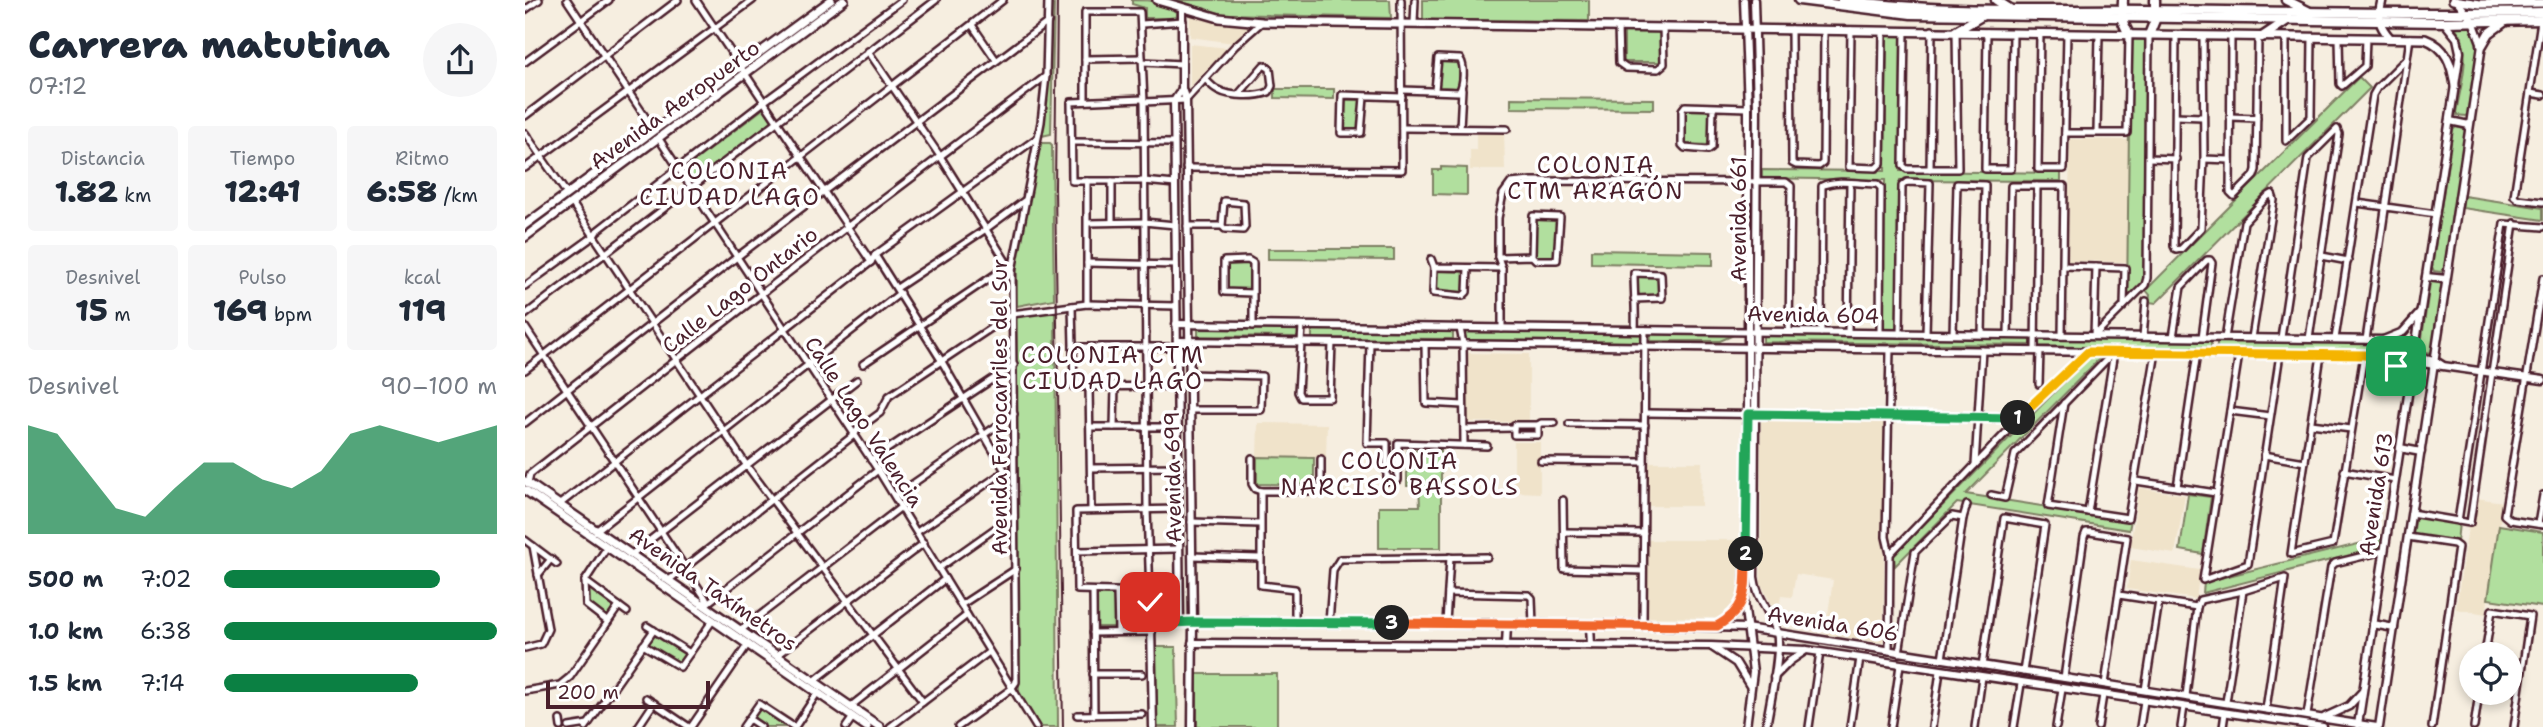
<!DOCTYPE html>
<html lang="es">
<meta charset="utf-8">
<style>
body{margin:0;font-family:"Shantell Sans",sans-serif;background:#f6f6f7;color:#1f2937;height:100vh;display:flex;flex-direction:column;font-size:26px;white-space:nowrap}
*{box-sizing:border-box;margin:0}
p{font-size:23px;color:#747a83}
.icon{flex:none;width:38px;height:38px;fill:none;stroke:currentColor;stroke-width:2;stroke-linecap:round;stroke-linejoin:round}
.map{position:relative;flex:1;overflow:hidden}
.sheet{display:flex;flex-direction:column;background:#fff;width:525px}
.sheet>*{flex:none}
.fabs{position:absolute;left:1934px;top:642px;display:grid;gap:14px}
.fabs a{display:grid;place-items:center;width:63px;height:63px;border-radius:50%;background:#fff;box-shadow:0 4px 10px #0003;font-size:35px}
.scale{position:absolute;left:21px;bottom:18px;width:164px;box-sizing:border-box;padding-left:7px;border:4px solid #4a1f2b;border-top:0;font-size:19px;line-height:24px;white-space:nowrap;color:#4a1f2b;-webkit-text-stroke:5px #fff;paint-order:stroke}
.pin{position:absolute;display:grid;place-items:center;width:60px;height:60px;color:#fff;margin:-30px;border-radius:14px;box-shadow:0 4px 10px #0006}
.km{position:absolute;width:35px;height:35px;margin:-18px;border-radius:50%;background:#222;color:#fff;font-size:19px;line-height:35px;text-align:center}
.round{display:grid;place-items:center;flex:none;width:74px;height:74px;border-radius:37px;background:#f6f6f7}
.overview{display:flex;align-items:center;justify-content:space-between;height:119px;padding:0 28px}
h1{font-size:38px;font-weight:800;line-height:52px}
.stats{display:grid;grid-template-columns:repeat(3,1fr);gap:10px;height:119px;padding:7px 28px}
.stats div{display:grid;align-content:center;border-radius:7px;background:#f6f6f7;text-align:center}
.stats b{font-size:30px;font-weight:800}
.stats small{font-size:19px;font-weight:400}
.stats p{font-size:19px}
.chart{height:196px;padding:14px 28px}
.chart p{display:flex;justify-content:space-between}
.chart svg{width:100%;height:126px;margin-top:7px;fill:#0b8043;opacity:.7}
ul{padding:0 28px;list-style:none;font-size:23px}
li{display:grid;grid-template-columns:112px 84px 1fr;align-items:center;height:52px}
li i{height:18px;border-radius:9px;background:#0b8043}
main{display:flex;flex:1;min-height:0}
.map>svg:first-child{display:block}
.built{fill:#f0e3ca}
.green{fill:#b1df9e;stroke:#7e7f64;stroke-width:2}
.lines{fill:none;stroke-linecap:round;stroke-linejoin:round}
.minor-casing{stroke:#4a1f2b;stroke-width:10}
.tertiary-casing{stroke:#4a1f2b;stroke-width:11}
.secondary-casing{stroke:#4a1f2b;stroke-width:12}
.primary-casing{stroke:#4a1f2b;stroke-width:13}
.minor{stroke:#fff;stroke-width:5}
.tertiary{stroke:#fff;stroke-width:6}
.secondary{stroke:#fff;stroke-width:7}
.primary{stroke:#fff;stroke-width:8}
.rail{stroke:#4a1f2b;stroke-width:2}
.split-1-casing{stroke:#fff;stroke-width:14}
.split-2-casing{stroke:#fff;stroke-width:14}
.split-3-casing{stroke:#fff;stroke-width:14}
.split-4-casing{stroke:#fff;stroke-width:14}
.split-1{stroke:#f5b400;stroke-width:9}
.split-2{stroke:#22a559;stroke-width:9}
.split-3{stroke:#f0652b;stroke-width:9}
.split-4{stroke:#22a559;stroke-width:9}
.labels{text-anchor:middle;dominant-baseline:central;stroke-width:7;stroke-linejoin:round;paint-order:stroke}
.street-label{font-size:21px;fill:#4a1f2b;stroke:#fff}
.neighbourhood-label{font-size:23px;letter-spacing:2px;fill:#4a1f2b;stroke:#fff}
</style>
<main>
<section class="sheet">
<div class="overview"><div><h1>Carrera matutina</h1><p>07:12</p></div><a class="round"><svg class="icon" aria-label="share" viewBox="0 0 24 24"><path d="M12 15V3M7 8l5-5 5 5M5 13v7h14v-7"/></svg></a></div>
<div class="stats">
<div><p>Distancia</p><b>1.82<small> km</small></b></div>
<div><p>Tiempo</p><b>12:41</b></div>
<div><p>Ritmo</p><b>6:58<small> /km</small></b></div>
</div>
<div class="stats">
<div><p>Desnivel</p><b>15<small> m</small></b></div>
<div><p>Pulso</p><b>169<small> bpm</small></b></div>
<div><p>kcal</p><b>119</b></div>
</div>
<div class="chart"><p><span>Desnivel</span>90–100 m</p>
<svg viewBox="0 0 160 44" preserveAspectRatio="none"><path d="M0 44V6L10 9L20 22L30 35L40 38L50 28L60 19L70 19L80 25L90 28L100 22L110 9L120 6L130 9L140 12L150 9L160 6V44z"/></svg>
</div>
<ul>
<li><b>500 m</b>7:02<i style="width:79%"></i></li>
<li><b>1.0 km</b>6:38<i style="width:100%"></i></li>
<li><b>1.5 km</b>7:14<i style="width:71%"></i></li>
</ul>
</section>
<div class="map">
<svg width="2018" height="727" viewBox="0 0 2018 727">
<rect width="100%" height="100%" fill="#f6eee0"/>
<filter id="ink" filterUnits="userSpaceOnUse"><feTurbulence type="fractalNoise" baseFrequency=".0143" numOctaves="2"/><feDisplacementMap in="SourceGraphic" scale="14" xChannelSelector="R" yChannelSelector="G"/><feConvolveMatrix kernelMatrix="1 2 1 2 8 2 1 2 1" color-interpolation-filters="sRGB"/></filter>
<g filter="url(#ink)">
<g class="built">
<path d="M665,14L693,22L725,26L709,43L665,37Z"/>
<path d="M665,44L703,48L665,87Z"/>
<path d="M951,130H979L980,170H945V150H951Z"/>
<path d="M1545,139L1604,140L1603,262L1543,261Z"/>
<path d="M942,353L1004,354V422H942Z"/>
<path d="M1236,418L1361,420L1358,643L1300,634L1308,580L1271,574L1267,597L1256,596L1255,602L1247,605L1236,584Z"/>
<path d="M733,423L802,424L801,458L732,457Z"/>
<path d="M989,442H1015V493L989,492Z"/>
<path d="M1123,462H1177L1176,506H1123Z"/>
<path d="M1614,488L1660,495L1650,554L1605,547Z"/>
<path d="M1951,498L1978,502L1961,614L1931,609L1943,527H1947Z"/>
<path d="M1123,540H1217L1216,597L1210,609L1192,618L1123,617Z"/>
<path d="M1606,560L1675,570L1671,599L1602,589Z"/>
</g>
<g class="green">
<path d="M607,0C623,0 641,0 652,12V18H620V8L607,4Z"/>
<path d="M650,0H865L866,18L697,14Z"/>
<path d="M898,0H1064V21L898,20Z"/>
<path d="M526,4H529L526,134L517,136L524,75Z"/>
<path d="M1930,27H1948L1954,43L1942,115L1940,116L1932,115L1931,113C1935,87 1949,49 1930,27Z"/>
<path d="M1099,29H1136L1135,62H1099Z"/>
<path d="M1362,35H1376L1375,171L1536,173V181L1375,180L1373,331H1358L1360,180L1237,178V170L1360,171Z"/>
<path d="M1605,39H1622L1619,281L1602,300Z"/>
<path d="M915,60L934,61V88L914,87Z"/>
<path d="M1834,77L1845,88L1631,303L1624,302L1625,295L1621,290Z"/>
<path d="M750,89H809V99L750,98Z"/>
<path d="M986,98L1129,99V109L986,108Z"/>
<path d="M819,100H836V130H818Z"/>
<path d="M239,108L247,121L167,182L159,169Z"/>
<path d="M1161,109H1185V145L1161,144Z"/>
<path d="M1931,127L1939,129L1940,132L1919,269L1916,272L1909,271L1907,267L1928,130Z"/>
<path d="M515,143H525L527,145L529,299L492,306V262Z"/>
<path d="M916,167L942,168V195L908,194V170H916Z"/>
<path d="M1939,196L2018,208V220L1937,208Z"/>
<path d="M1011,218L1032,220L1031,258L1010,257Z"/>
<path d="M743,249H869V260L743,259Z"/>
<path d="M1066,250L1188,252V265L1066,263Z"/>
<path d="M700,263L725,264V289H700Z"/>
<path d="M912,271L941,272L940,293L911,292Z"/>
<path d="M1111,275H1135L1134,297H1110Z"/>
<path d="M1907,281L1917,284L1907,353L1895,351L1905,283Z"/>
<path d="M530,310L533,727H514L494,694L490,315Z"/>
<path d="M673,329L774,330V337L673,336Z"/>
<path d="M787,329L928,330V339L787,338Z"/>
<path d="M940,331L1117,333V342L940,340Z"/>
<path d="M1125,333L1211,334L1195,341H1126Z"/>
<path d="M1238,335L1508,338V345L1238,342Z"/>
<path d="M1514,338L1686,340V350L1514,346Z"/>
<path d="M1692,340L1859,342L1867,348L1861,352L1692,350Z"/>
<path d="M1565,356L1576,357L1441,494L1606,520L1604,530L1432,503L1370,566L1369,555Z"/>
<path d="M916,450V548H854V506H895L894,486H882V451Z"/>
<path d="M732,457L789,458V485L732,484Z"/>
<path d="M1663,494L1686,497L1678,554L1655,550Z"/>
<path d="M1891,516L1934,523L1932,542L1888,535Z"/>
<path d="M1974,525L2018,532V607L1963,599Z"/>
<path d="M1857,538L1856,547L1678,593L1679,582Z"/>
<path d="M60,586H64L91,606L82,619L62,604Z"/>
<path d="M591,592V627H571V593Z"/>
<path d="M130,633L161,654L153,664L122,644Z"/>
<path d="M631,647H651L653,727H632Z"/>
<rect x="672" y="674" width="80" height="53"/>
<path d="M234,706L265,727H238L227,720Z"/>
</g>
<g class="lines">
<defs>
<g id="minor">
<path d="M42,0L129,130"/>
<path d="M171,0L346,262"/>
<path d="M0,10L14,0"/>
<path d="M2016,21L1989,196L1993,199L2018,202"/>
<path d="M889,23L890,0"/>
<path d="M617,24L658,21"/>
<path d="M447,25L471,60"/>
<path d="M1093,27L1094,63L1101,68L1133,69L1139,64L1138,27"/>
<path d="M1266,29L1267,163L1271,165L1294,166L1298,163L1299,30"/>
<path d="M1326,30L1324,167L1351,168L1356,163L1358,31"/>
<path d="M1380,31L1378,166L1382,169H1433L1431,31"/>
<path d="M1462,32L1460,169H1486L1488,33"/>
<path d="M1515,33L1513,169H1539L1542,33"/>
<path d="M1651,36L1649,246L1651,250L1656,249L1676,228L1679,159L1678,36"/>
<path d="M1706,36L1705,192L1709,196L1729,176L1731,170L1733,37"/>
<path d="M1761,38V141L1786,117L1787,37"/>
<path d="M1814,38L1815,84L1817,86L1840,66L1841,38"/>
<path d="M343,51L415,156L487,271"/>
<path d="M560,59L617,58"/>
<path d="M0,62L84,0"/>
<path d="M618,62L657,64"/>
<path d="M680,79C683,82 688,88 693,90C706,97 731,97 744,92L747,86L745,69L739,65L713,95"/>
<path d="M877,90L934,92C939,84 940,66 935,59L913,58L910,90"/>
<path d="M2005,93L2018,95"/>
<path d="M839,97L836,133H816L817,95L877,97"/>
<path d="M618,99L546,102L547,181H619L650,184"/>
<path d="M560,100V12H615L619,102L622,509L626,624"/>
<path d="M619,102L661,100L710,46L737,22"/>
<path d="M1188,107L1187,147L1183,150L1160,148L1157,145V110L1160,106H1161L1223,108"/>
<path d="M0,116L153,0"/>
<path d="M1651,116L1677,117"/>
<path d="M1705,117L1732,118"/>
<path d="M877,128L982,129"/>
<path d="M935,128L937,89"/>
<path d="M1572,132L1574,34"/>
<path d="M0,133L42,194"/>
<path d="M1540,133H1602L1604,35"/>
<path d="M134,139L353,470L511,727"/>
<path d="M547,142L649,143"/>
<path d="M1624,158L1651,159"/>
<path d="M1679,159L1705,160"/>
<path d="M0,168L228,0"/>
<path d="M661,168L877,170L876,0"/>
<path d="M1405,169L1407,30"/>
<path d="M562,181V304"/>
<path d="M47,203L222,466L398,702"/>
<path d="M1832,203L1911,214"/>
<path d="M587,222V181"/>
<path d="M563,223L619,222L650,225"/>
<path d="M662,226H697L700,229L718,230L720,227L719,203L699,201L697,226"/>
<path d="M350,255L416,360L480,471"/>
<path d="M1797,256L1823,261"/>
<path d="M973,257L1007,256L1011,260H1032L1035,217L1008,216L1007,256"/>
<path d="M906,259L909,267L977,268"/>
<path d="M562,263L651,265"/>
<path d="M1538,266L1600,268L1599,306"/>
<path d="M909,267L908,293L938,296L942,292L943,268"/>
<path d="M2018,278L1979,515L1985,520L2018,525"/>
<path d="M0,286L69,236L72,231L240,101L377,0"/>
<path d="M372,288L461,229L499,201"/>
<path d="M728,293L699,292V261L723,260L728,263V326"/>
<path d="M1109,299L1137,298L1136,274L1109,273C1109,292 1111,311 1110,330"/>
<path d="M547,306L549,387L652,386"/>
<path d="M0,315L411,0"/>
<path d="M777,326L773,392L776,398H805L807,343"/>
<path d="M0,327L181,599L180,605"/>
<path d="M935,328L938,344L939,445"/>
<path d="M977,329V268L973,257V218L978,194L986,183L1006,181L1261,182L1266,186L1264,332"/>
<path d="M1296,333L1297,186C1311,179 1336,184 1352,184L1356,188L1355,333"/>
<path d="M1323,333L1325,183"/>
<path d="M1375,334L1377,186L1382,182L1405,183L1401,334"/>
<path d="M1428,334L1432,184L1460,185L1457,335"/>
<path d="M1483,335L1486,186H1539L1537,336"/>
<path d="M1569,336L1620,285L1622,278L1624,35"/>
<path d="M1569,336L1571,267"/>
<path d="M1618,337L1621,301"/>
<path d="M1648,337L1656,287L1682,260H1685L1687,263L1677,337"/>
<path d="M1700,338L1719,222L1742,197L1747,194"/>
<path d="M1727,338L1749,200L1747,194"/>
<path d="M1756,338L1783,158L1812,129L1814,134L1784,339"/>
<path d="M1810,339L1848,95L1852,88L1882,58"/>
<path d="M1841,340L1885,38"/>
<path d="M845,343L842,443H862V481L873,480V443L962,446"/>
<path d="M900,344L901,403L938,405"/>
<path d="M548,347H652"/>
<path d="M1510,351L1512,186"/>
<path d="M1714,354L1678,580L1723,564L1755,354"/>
<path d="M1796,355L1766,554L1808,544L1839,355"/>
<path d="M338,364L484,265"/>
<path d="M0,370L478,0"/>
<path d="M664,374L737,376L736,410H665"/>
<path d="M1514,384L1515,351"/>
<path d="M564,387L566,509"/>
<path d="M1539,403L1523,506L1603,518L1631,352"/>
<path d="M1705,411L1745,416"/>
<path d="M1120,413L1495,418"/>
<path d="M0,423L212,257L523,22"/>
<path d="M1044,424L1120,425"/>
<path d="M1786,424L1826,429"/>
<rect x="989" y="425" width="24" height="10"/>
<path d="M1013,425L1016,423H1030"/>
<path d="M565,427H653"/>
<path d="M589,427L590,386"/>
<path d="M939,429L989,428"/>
<path d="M1739,455L1780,462"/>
<path d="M727,458V484L730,489L736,491H792L796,486V459"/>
<path d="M346,460L489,365"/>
<path d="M1016,461L1119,462"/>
<path d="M1450,465L1457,350"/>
<path d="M566,468L653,467"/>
<path d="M1819,471L1870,480"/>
<path d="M1611,481L1691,493"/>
<path d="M3,483L5,474L322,227L521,76"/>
<path d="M1652,487L1672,353"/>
<path d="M736,491V585L770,589V622"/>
<path d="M1466,495L1480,498L1490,454L1589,352"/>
<path d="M370,496L489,414"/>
<path d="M1038,500L1039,569L1118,571"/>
<path d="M35,504L346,262L350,255L512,138"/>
<path d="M1563,512L1589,352"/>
<path d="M1886,513L1945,523L1989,223"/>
<path d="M1933,521L1979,224L2018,227"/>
<path d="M666,522L735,524"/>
<path d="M2013,524L2018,495"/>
<path d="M72,530L375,293"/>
<path d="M392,532L480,471"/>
<path d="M1039,532L1119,533"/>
<path d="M1883,537L1929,544L1933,547L1907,727"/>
<path d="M0,540L32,564"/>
<path d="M82,547L60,581L61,605L83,622"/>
<path d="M552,551L654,549"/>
<path d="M107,554L332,380"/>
<path d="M1365,554L1495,418L1563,352"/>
<path d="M667,556L735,558"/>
<path d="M414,568L489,515"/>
<path d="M13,575L26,559"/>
<path d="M144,580L329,435L333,429L355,413L364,396L487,314L562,304L651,306"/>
<path d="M60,581L102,612"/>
<path d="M568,591L569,715"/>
<path d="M592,592L593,632"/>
<path d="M625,592L552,590L551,511L654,509"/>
<path d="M923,593L1004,595L1007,598L1008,625"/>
<path d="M1594,595L1672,607"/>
<path d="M180,605L353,470"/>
<path d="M436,605L491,569"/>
<path d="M1672,607L1675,600L1718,591L1760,578L1741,709"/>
<path d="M804,623L808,570L815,559L962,557"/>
<path d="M921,623L925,557"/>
<path d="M1118,625L1120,330"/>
<path d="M122,626L165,653"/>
<path d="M216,630L376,507"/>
<path d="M568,633L627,632"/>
<path d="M118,645L155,667L188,620"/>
<path d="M0,648L16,644L23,629L8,546"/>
<path d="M1364,651L1365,554L1361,537L1365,349"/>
<path d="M1374,653L1390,552L1427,516L1438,518"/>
<path d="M1960,654L1967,610L2005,616L1989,727"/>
<path d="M252,655L399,543"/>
<path d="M1417,659L1438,518L1442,505"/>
<path d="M1457,666L1479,518L1520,525L1498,672"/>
<path d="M568,674H617"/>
<path d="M1539,678L1559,537L1561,532H1565L1602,538L1580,684"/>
<path d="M289,681L420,579"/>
<path d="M1620,690L1634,601"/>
<path d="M0,691L35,685L45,677L94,606"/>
<path d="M1661,696L1672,607"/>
<path d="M121,698L164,727"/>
<path d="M1701,702L1718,591"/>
<path d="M326,706L442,615"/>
<path d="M552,715L617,714"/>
<path d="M1782,715L1806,567L1810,563L1859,551"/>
<path d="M224,719L236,727"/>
<path d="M35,720L36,727"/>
<path d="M44,727L63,724"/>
<path d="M61,727L129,630"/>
<path d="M113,727L129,703"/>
<path d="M166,727L223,644"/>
<path d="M218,727L234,704L269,727"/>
<path d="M270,727L293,692"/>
<path d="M321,727L328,717"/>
<path d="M365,727L464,652"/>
<path d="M433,727L486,689L491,682L487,271L516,122L521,76L523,0"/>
<path d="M1284,727L1295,652"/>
<path d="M1325,727L1335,658"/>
<path d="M1366,727L1375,665"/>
<path d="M1407,727L1415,671"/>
<path d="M1450,727L1457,677"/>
<path d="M1489,727L1496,684"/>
<path d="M1531,727L1537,689"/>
<path d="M1573,727L1578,695"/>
<path d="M1615,727L1619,701"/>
<path d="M1656,727L1659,707"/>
<path d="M1698,727L1700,713"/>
<path d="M1949,727L1954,693"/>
</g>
<g id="tertiary">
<path d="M1219,0L1223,108V501L1219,602L1228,672L1221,727"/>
<path d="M1229,0L1232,108L1229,577C1231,598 1247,613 1252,633C1257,650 1244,707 1241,727"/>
<path d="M657,8V89L661,100L668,622L667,727"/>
<path d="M1925,121L1944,125"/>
<path d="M1901,277L1921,279"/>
<path d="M651,324L1858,340L1878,353L1909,360L1917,365"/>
<path d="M1858,340L1878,332L1895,313"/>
<path d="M652,341L1839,355L2018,380"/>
<path d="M1869,357V363L1883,388"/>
<path d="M1875,448L1896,452"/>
<path d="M655,622L649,101L657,89"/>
<path d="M1848,624L1869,628"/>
<path d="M1065,626L1066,645"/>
<path d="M1193,626L1204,619L1219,602"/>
<path d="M667,643L1186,646L1282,650L1798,727"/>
<path d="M981,645L982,625"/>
<path d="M1187,647L1211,663L1225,686"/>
<path d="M1249,677L1265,661L1281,650"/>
<path d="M1800,717L1824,706L1837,692"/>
<path d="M1833,725L1935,52L1932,38L1919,22"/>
<path d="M628,727L626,624L668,622L1118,625L1221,628L1852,727"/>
<path d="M1854,727L1957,45L1948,21L1932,1"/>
</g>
<g id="secondary">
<path d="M632,0L694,18L737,22L1900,39C1922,47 1927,65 1930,86"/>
<path d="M1857,0C1853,17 1853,25 1865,38"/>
<path d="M1928,0L1955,4L2018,3"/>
<path d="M0,225L306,0"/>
<path d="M0,237L319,0"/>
<path d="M0,481L355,727"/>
<path d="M0,490L342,727"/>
</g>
<g id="primary">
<path d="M1274,0L1386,14L1919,22L2018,20"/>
<path d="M1317,0C1416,14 1520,9 1620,10C1752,11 1885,15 2018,12"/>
<path d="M1471,0L1485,9"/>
<path d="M1598,0L1597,20L1604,35"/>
<path d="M1761,0L1783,11"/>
<path d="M1431,31L1458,15"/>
<path d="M1624,35L1630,20V0"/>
<path d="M1737,37L1764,19"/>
<path d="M1957,45L1964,33L1979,22"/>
</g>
</defs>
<use href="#minor" class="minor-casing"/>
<use href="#tertiary" class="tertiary-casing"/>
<use href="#secondary" class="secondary-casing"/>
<use href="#primary" class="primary-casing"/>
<use href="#minor" class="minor"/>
<use href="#tertiary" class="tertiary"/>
<use href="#secondary" class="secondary"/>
<use href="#primary" class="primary"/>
<path class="rail" d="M532,0L530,188L538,727"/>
</g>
</g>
<g class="lines" filter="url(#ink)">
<defs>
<path id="split-1" d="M1493,418L1563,352L1839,355L1868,359L1871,366"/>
<path id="split-2" d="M1221,554L1223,414L1493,418"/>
<path id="split-3" d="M867,623L1192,626C1225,607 1220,588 1221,554"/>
<path id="split-4" d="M625,602L626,624L668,622L867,623"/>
</defs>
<use href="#split-1" class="split-1-casing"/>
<use href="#split-2" class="split-2-casing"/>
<use href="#split-3" class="split-3-casing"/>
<use href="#split-4" class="split-4-casing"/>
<use href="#split-1" class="split-1"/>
<use href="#split-2" class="split-2"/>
<use href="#split-3" class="split-3"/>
<use href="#split-4" class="split-4"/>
</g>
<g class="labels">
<g class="street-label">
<text transform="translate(150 105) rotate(-36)">Avenida Aeropuerto</text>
<text transform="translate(1214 219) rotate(-90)">Avenida 661</text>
<text transform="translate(215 290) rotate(-38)">Calle Lago Ontario</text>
<text transform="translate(1288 315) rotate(1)">Avenida 604</text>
<text transform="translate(475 407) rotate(-90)">Avenida Ferrocarriles del Sur</text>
<text transform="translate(339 422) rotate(57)">Calle Lago Valencia</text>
<text transform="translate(648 477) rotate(-91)">Avenida 699</text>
<text transform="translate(1851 494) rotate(-81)">Avenida 613</text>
<text transform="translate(188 589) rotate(35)">Avenida Taxímetros</text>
<text transform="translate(1308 624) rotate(9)">Avenida 606</text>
</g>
<g class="neighbourhood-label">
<text x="1071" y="165">COLONIA<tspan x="1071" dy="26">CTM ARAGÓN</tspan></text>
<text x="205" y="171">COLONIA<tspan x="205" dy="26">CIUDAD LAGO</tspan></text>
<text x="588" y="355">COLONIA CTM<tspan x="588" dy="26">CIUDAD LAGO</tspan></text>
<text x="875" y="461">COLONIA<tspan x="875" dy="26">NARCISO BASSOLS</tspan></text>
</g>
</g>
</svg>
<div class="fabs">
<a><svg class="icon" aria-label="locate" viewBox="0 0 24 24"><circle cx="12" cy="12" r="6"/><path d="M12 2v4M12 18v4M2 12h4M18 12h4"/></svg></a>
</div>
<div class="scale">200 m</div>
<div class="pin" style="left:1871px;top:366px;background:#1e9e55"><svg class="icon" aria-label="arrive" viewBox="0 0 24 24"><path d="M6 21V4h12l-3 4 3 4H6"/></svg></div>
<div class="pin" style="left:625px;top:602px;background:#d93025"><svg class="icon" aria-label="check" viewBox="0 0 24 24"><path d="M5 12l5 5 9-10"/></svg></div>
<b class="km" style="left:1493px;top:418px">1</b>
<b class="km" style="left:1221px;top:554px">2</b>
<b class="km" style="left:867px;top:623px">3</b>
</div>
</main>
